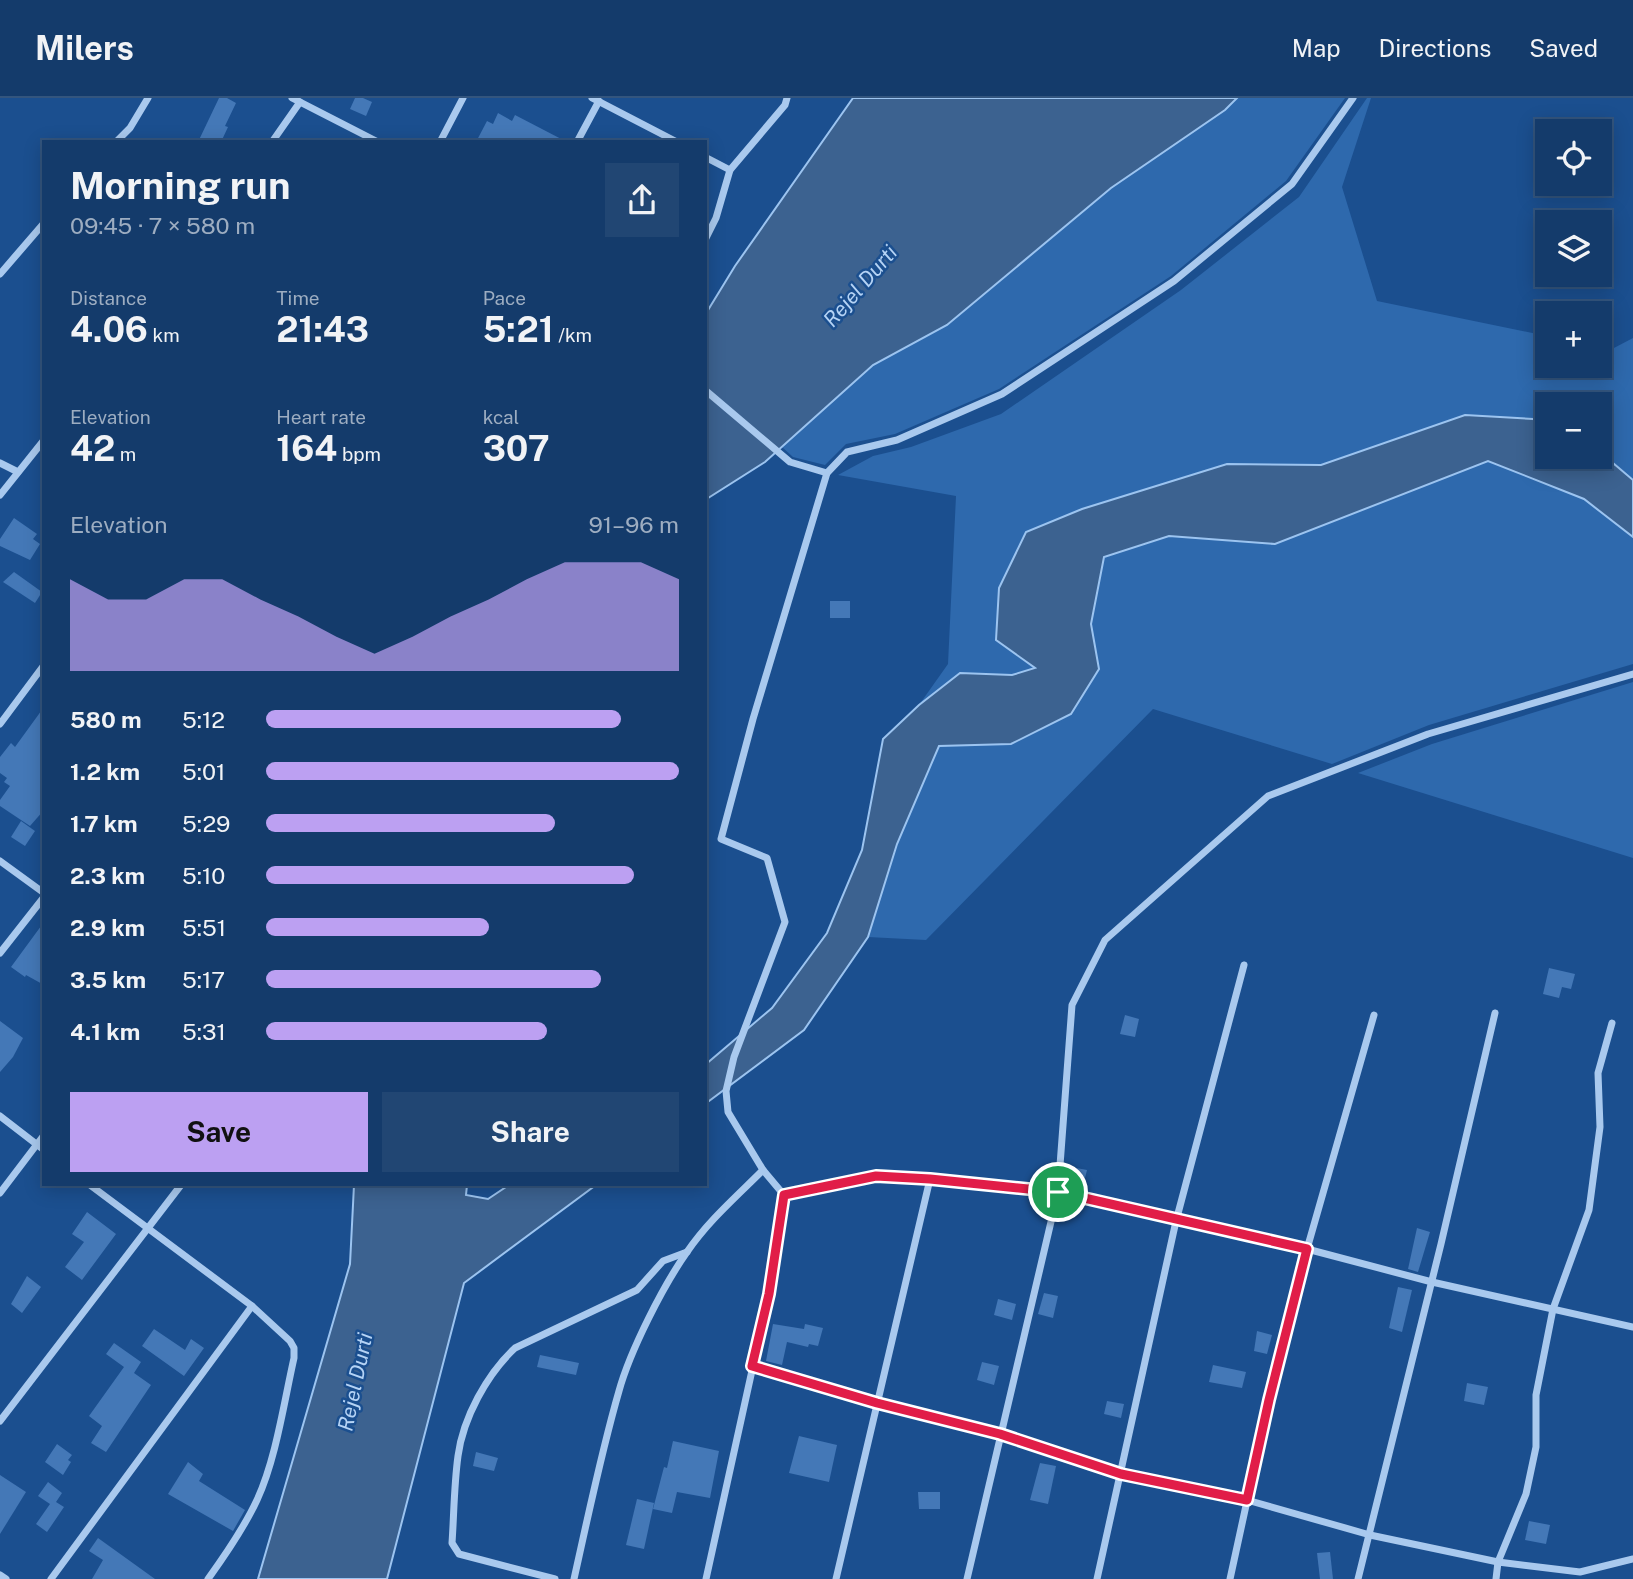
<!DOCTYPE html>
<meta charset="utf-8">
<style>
body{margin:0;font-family:"Public Sans",sans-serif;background:#214673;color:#f1f3f6;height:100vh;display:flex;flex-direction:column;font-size:26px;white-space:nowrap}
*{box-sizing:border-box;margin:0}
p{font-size:23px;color:#9dadc1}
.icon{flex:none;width:38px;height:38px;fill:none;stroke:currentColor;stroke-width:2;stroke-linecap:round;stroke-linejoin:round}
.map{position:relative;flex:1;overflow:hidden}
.drawer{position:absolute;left:42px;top:42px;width:665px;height:1046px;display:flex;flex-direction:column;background:#143b6b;border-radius:0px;box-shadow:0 4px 18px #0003,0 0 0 2px #33557e}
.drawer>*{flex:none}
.buttons{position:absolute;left:1535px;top:21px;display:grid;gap:14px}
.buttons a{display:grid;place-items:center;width:77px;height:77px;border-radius:0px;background:#143b6b;box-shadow:0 4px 18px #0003,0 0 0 2px #33557e;font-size:35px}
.pin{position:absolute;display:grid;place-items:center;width:60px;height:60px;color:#fff;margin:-30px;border:4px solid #fff;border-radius:50%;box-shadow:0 2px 7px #0007}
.round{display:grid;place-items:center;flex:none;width:74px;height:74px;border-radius:0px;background:#214673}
.overview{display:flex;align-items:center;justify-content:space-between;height:119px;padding:0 28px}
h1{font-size:38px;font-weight:700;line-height:52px}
.stats{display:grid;grid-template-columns:repeat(3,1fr);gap:10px;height:119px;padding:7px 28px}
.stats div{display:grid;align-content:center}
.stats b{font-size:35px;font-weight:700}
.stats small{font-size:19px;font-weight:400}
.stats p{font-size:19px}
.chart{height:196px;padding:14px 28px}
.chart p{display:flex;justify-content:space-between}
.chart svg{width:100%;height:126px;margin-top:7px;fill:#bca0f2;opacity:.7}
.primary-button{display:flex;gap:14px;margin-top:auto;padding:14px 28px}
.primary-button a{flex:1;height:80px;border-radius:0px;background:#bca0f2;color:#111;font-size:28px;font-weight:700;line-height:80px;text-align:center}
.primary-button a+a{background:#214673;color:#f1f3f6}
ul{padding:0 28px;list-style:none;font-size:23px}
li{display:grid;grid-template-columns:112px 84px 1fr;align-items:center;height:52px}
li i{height:18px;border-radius:9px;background:#bca0f2}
header{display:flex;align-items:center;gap:42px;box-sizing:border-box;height:98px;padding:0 35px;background:#143b6b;border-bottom:2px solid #33557e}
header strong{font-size:33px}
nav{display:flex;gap:38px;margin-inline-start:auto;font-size:24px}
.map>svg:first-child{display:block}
.green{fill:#2e69ad}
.water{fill:#3c6290;stroke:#9cc4f0;stroke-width:2}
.building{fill:#4478b7}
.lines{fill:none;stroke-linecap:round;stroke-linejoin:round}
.street{stroke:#a9c9ee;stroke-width:7}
.route-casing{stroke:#fff;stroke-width:14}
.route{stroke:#e11d48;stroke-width:9}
.labels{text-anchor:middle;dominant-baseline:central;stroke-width:5;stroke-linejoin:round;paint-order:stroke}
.water-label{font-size:21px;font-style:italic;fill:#b5d3f5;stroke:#1b4f8f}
</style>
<header>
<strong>Milers</strong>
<nav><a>Map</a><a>Directions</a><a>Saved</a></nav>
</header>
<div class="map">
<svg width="1633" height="1481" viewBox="0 0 1633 1481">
<rect width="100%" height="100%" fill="#1b4f8f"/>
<g class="green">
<path d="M1237,0H1345L1286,83L1171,178L999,291L895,336L846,346L825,367L793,359L782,349L873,267L947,227L1111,90L1225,12Z"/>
<path d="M1367,0H1371L1342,89L1377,203L1547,238V268H1600V249L1612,251L1633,240V382L1600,354V306H1547V328L1533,321L1465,317L1321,367L1227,366L1082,411L1036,570L1012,577L960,575L919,607L948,566L956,398L838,377L873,358L911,349L1001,316L1181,192L1299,99Z"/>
<path d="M1488,363L1584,401L1633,439V566L1429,627L1332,666L1153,611L926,842L868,839L897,746L939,648L1011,646L1071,616L1099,571L1091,526L1104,459L1169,438L1275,446Z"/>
<path d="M1633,584V760L1358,675L1432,646Z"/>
</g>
<g class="water">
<path d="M853,0H1237L1225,12L1111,90L947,227L873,267L765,364L705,402V217L735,168Z"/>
<path d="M1465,317L1533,321L1547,328V359H1600V354L1633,382V439L1584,401L1488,363L1275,446L1169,438L1104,459L1091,526L1099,571L1071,616L1011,646L939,648L897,746L868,839L804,932L705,1006V967L772,910L827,835L862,752L883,641L919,607L960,575L1012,577L1035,570L996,542L999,490L1026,434L1082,411L1227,366L1321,367Z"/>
<path d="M354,1087H467L466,1097L488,1101L509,1087H596L464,1185L387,1481H258L350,1166Z"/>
</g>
<g class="building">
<path d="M219,0H227L236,5L225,28L228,29L221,44H198Z"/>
<path d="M355,0H363L372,4L366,18L350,11Z"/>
<path d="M498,15L512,23L515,17L567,44H476L487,23L493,26Z"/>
<path d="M14,420L37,436L33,441L40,446L30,462L0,448V441Z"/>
<path d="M14,474L42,494L35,505L3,484Z"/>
<rect x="830" y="503" width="20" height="17"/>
<path d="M44,609V712L30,728L0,708V702L10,688L4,684L7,680L0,675V659L11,645L15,649Z"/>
<path d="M21,723L35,733L25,748L11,739Z"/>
<path d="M44,824V887L26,877L25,879L11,869Z"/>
<path d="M1549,870L1575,876L1571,891L1562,889L1559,900L1543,896Z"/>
<path d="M1125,917L1139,921L1135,939L1120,936Z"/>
<path d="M0,923L23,940L13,959L0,974Z"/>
<path d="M1071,1069L1087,1072L1083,1088L1067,1084Z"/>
<path d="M87,1114L116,1136L82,1182L65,1169L84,1144L72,1136Z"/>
<path d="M1417,1130L1430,1134L1418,1174L1408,1171Z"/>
<path d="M27,1178L41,1189L22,1215L11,1206Z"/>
<path d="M1398,1189L1412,1192L1402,1234L1389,1230Z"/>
<path d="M1044,1195L1058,1198L1053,1220L1038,1216Z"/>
<path d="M998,1201L1016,1206L1012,1222L994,1217Z"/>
<path d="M773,1226L804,1231L805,1226L823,1230L818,1248L809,1246L808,1249L787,1244L782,1267L766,1263Z"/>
<path d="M154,1231L185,1252L191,1241L204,1250L184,1278L142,1248Z"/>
<path d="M1257,1233L1272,1237L1267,1256L1254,1253Z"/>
<path d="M114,1245L141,1264L134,1275L151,1287L106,1354L91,1345L102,1328L89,1318L124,1269L106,1256Z"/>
<path d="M540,1257L579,1265L576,1277L537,1269Z"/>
<path d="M982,1264L999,1268L994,1287L977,1282Z"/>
<path d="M1213,1267L1246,1274L1242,1290L1209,1284Z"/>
<path d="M1467,1285L1488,1289L1484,1307L1464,1303Z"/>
<path d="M1107,1303L1124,1306L1121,1320L1104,1316Z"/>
<path d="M799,1338L837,1347L829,1384L789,1375Z"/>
<path d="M673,1343L719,1353L710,1400L677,1394L672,1415L653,1411L664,1369L667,1370Z"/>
<path d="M57,1346L72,1357L68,1362L71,1364L63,1377L45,1364Z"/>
<path d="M476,1354L498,1360L494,1373L473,1368Z"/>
<path d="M188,1364L203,1376L199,1383L245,1412L233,1433L168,1396Z"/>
<path d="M1040,1365L1056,1368L1048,1406L1030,1402Z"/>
<path d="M0,1377L26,1394L0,1436Z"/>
<path d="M48,1384L62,1395L56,1404L64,1409L47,1434L36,1426L50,1406L38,1398Z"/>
<path d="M918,1394H940V1411H919Z"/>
<path d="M637,1401L654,1405L644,1451L626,1447Z"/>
<path d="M1529,1423L1550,1427L1546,1446L1525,1442Z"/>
<path d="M98,1440L155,1481H92L103,1462L89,1453Z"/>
<path d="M1330,1454L1333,1481H1320L1317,1455Z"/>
</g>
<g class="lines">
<g class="street">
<path d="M292,0L378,44"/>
<path d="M592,0L677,44"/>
<path d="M1353,0L1292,86L1174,183L1002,296L897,342L847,354L827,375L753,621L721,741L767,760L785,824L734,959L726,993L728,1014L763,1072L784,1097L769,1196L753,1268L877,1305L1000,1336L1121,1375L1247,1402L1370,1437L1498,1464L1580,1474L1633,1461"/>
<path d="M116,44L130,30L148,0"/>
<path d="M272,44L300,4"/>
<path d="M440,44L463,0"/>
<path d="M577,44L599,3"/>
<path d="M705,59L730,72"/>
<path d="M705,142L716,120L730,72L785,7L787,0"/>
<path d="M0,176L44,125"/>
<path d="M705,292L790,364L827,375"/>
<path d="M0,365L18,374"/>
<path d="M0,397L44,342"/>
<path d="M0,626L44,567"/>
<path d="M0,763L44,795"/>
<path d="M0,855L44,799"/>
<path d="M0,1018L44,1052"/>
<path d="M90,1087L252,1208L290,1243L294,1250V1260C284,1304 276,1361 257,1402C244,1430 226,1456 208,1481"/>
<path d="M0,1095L44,1037"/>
<path d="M784,1097L876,1078L930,1081L1058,1094L1307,1151L1432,1184L1633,1229"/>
<path d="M0,1323L181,1087"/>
<path d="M0,1477L6,1481"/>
<path d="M51,1481L252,1208"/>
<path d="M555,1481L459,1456L452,1445C454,1416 454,1387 458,1358C463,1320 487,1276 515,1250L637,1192L663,1163L687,1154"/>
<path d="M574,1481C588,1419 601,1355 619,1293C630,1253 663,1188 687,1154C708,1123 737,1098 763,1072"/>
<path d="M706,1481L753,1268"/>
<path d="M836,1481L930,1081"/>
<path d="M967,1481L1058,1094L1072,907L1105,842L1268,698L1428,636L1633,576"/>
<path d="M1097,1481L1176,1123L1244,867"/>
<path d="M1230,1481L1269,1302L1307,1151L1374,917"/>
<path d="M1358,1481L1441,1146L1495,915"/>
<path d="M1496,1481L1498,1464L1526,1396L1536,1349V1297L1553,1211L1589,1112L1600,1029L1598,975L1612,925"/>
</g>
</g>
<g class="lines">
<defs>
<path id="route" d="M876,1078L930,1081L1058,1094L1307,1151L1269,1302L1247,1402L1121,1376L1000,1336L877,1305L752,1268L769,1196L784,1097Z"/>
</defs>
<use href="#route" class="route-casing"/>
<use href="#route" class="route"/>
</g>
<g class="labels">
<g class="water-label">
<text transform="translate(860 188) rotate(-49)">Rejel Durti</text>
<text transform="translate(355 1284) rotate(-78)">Rejel Durti</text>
</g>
</g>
</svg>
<div class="buttons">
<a><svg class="icon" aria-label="locate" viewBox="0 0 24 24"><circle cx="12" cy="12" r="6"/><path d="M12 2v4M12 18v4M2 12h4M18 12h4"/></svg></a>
<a><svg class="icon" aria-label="layers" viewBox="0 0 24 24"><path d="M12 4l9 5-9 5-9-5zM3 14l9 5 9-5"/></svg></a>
<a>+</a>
<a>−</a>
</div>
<div class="pin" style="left:1058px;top:1094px;background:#1e9e55"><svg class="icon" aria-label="arrive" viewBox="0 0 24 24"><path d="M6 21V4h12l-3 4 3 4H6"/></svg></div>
<section class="drawer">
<div class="overview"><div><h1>Morning run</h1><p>09:45 · 7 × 580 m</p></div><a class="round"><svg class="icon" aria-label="share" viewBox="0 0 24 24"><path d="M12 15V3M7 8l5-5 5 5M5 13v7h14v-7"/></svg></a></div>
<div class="stats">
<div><p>Distance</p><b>4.06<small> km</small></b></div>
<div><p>Time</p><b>21:43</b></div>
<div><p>Pace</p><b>5:21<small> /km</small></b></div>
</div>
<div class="stats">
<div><p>Elevation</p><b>42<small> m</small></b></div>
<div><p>Heart rate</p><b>164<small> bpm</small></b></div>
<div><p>kcal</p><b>307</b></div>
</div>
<div class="chart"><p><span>Elevation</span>91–96 m</p>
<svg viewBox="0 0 160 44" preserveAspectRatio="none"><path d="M0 44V12L10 19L20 19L30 12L40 12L50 19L60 25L70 32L80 38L90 32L100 25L110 19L120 12L130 6L140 6L150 6L160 12V44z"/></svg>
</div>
<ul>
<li><b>580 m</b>5:12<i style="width:86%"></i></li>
<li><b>1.2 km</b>5:01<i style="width:100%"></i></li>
<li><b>1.7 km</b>5:29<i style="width:70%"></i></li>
<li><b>2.3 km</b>5:10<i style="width:89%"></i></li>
<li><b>2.9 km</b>5:51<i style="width:54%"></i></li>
<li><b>3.5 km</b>5:17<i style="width:81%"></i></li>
<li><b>4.1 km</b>5:31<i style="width:68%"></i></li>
</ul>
<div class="primary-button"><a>Save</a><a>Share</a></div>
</section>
</div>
